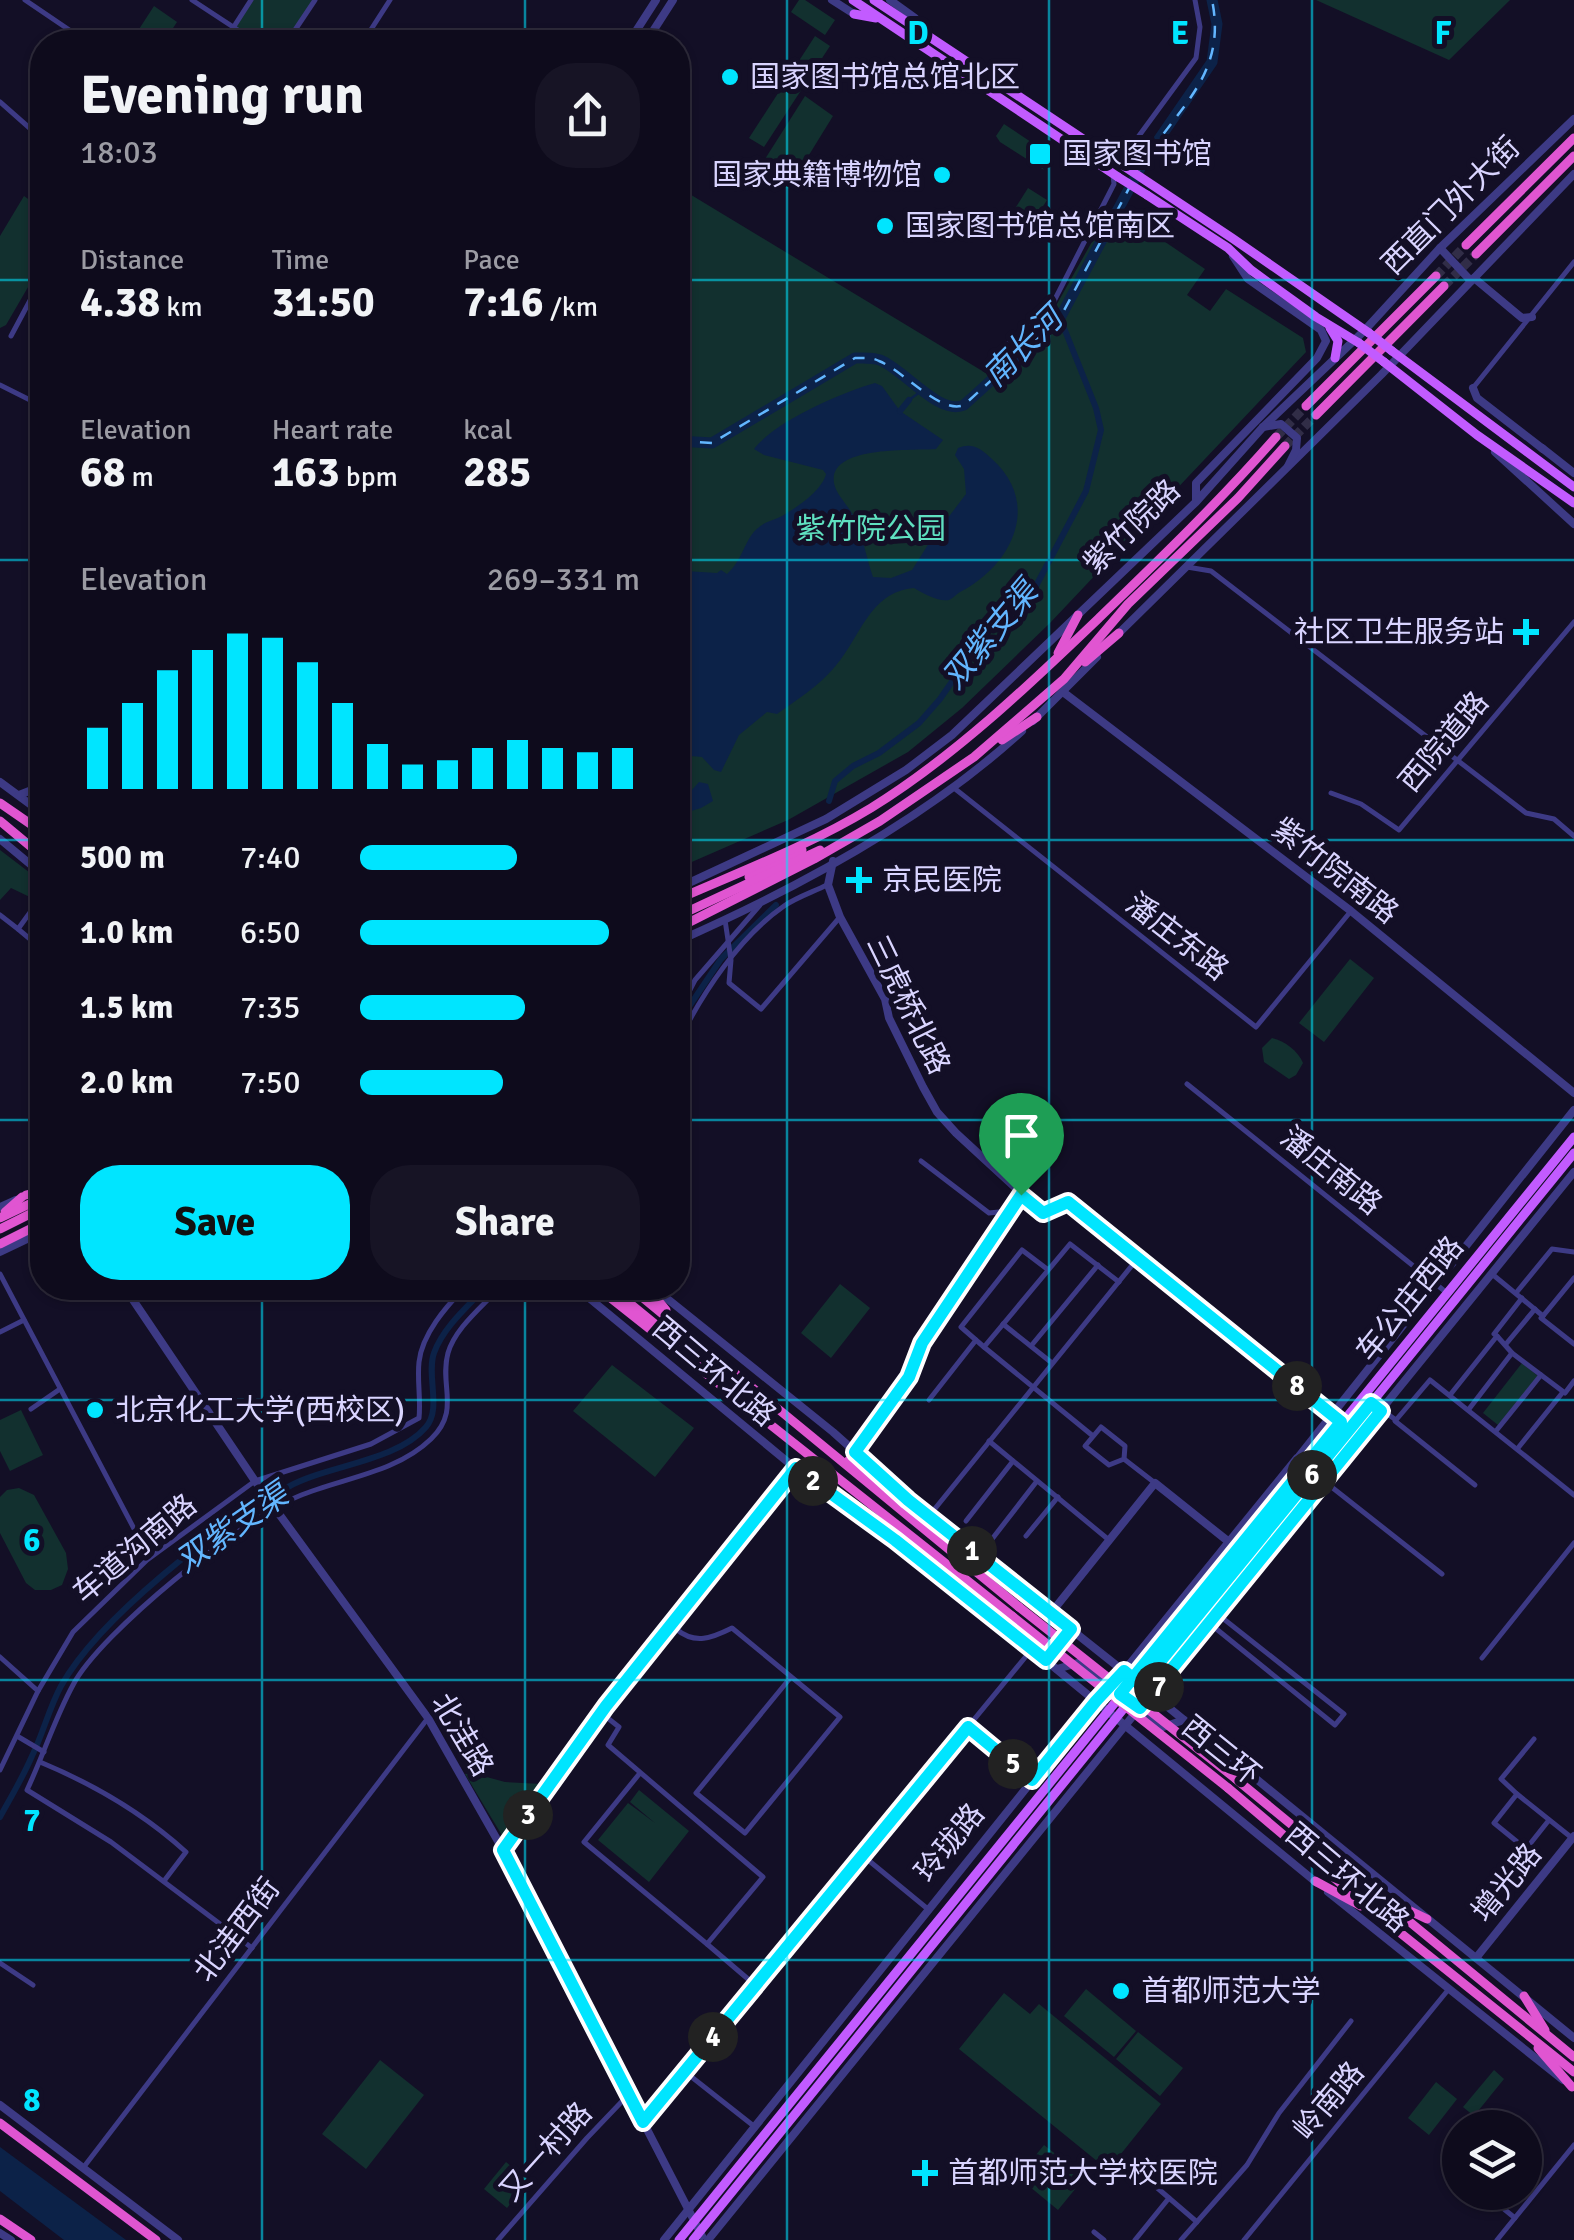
<!DOCTYPE html>
<meta charset="utf-8">
<style>
body{margin:0;font-family:Signika,"Noto Sans SC",sans-serif;background:#171425;color:#f1f3f6;height:100vh;display:flex;flex-direction:column;font-size:38px;white-space:nowrap}
*{box-sizing:border-box;margin:0}
p{font-size:32px;color:#9b9ba3}
.icon{flex:none;width:55px;height:55px;fill:none;stroke:currentColor;stroke-width:2;stroke-linecap:round;stroke-linejoin:round}
.map{position:relative;flex:1;overflow:hidden}
.details{position:absolute;left:30px;top:30px;width:660px;height:1270px;display:flex;flex-direction:column;background:#0e0b1c;border-radius:40px;box-shadow:0 2px 8px #0004,0 0 0 2px #2e2b3b}
.details>*{flex:none}
.fabs{position:absolute;left:1442px;top:2110px;display:grid;gap:20px}
.fabs a{display:grid;place-items:center;width:100px;height:100px;border-radius:50%;background:#0e0b1c;box-shadow:0 2px 8px #0004,0 0 0 2px #2e2b3b;font-size:50px}
.pin{position:absolute;display:grid;place-items:center;width:85px;height:85px;color:#fff;margin:-102px -42px;border-radius:50% 50% 50% 0;rotate:-45deg;box-shadow:0 0 10px #0007}
.pin .icon{rotate:45deg}
.km{position:absolute;width:50px;height:50px;margin:-25px;border-radius:50%;background:#222;color:#fff;font-size:28px;line-height:50px;text-align:center}
.round{display:grid;place-items:center;flex:none;width:105px;height:105px;border-radius:40px;background:#171425}
.headline{display:flex;align-items:center;justify-content:space-between;height:170px;padding:0 50px}
h1{font-size:55px;font-weight:700;line-height:75px}
.metrics{display:grid;grid-template-columns:repeat(3,1fr);gap:15px;height:170px;padding:10px 50px}
.metrics div{display:grid;align-content:center}
.metrics b{font-size:42px;font-weight:700}
.metrics small{font-size:28px;font-weight:400}
.metrics p{font-size:28px}
.chart{height:280px;padding:20px 50px}
.chart p{display:flex;justify-content:space-between}
.chart svg{width:100%;height:180px;margin-top:10px;stroke:#00e5ff;stroke-width:6}
.button{display:flex;gap:20px;margin-top:auto;padding:20px 50px}
.button a{flex:1;height:115px;border-radius:40px;background:#00e5ff;color:#111;font-size:40px;font-weight:700;line-height:115px;text-align:center}
.button a+a{background:#171425;color:#f1f3f6}
ul{padding:0 50px;list-style:none;font-size:32px}
li{display:grid;grid-template-columns:160px 120px 1fr;align-items:center;height:75px}
li i{height:25px;border-radius:12px;background:#00e5ff}
.map>svg:first-child{display:block}
.green{fill:#12302f}
.water{fill:#0c2248}
.lines{fill:none;stroke-linecap:round;stroke-linejoin:round}
.stream{stroke:#0c2248;stroke-width:2.5}
.canal{stroke:#0c2248;stroke-width:6}
.river{stroke:#0c2248;stroke-width:11}
.ferry{stroke:#62b6ff;stroke-width:2.5;stroke-dasharray:12 10;stroke-linecap:butt}
.trunk-tunnel{stroke:#312d47;stroke-width:9;stroke-dasharray:9 4.5;stroke-linecap:butt}
.minor{stroke:#3d3a85;stroke-width:5}
.tertiary{stroke:#3d3a85;stroke-width:8}
.primary{stroke:#c25bff;stroke-width:9}
.trunk{stroke:#e055d1;stroke-width:9}
.tertiary-bridge{stroke:#3d3a85;stroke-width:8}
.primary-bridge{stroke:#c25bff;stroke-width:9}
.trunk-bridge{stroke:#e055d1;stroke-width:9}
.route-casing{stroke:#fff;stroke-width:20}
.route{stroke:#00e5ff;stroke-width:12}
.grid{fill:none;stroke:#00e5ff;stroke-width:2.5;stroke-opacity:0.55}
.poi-dot{fill:#00e5ff;stroke:#130f26;stroke-width:4}
.labels{text-anchor:middle;dominant-baseline:central;stroke-width:10;stroke-linejoin:round;paint-order:stroke}
.poi-label{font-size:30px;fill:#d9d4ff;stroke:#130f26;text-anchor:start}
.street-label{font-size:30px;fill:#d9d4ff;stroke:#130f26}
.park-label{font-size:30px;fill:#5fe0c0;stroke:#130f26}
.water-label{font-size:32px;font-style:italic;fill:#62b6ff;stroke:#130f26}
.grid-label{font-size:32px;text-anchor:middle;font-weight:bold;fill:#00e5ff;stroke:#130f26;stroke-width:10;stroke-linejoin:round;paint-order:stroke}
</style>
<div class="map">
<svg width="1574" height="2240" viewBox="0 0 1574 2240">
<rect width="100%" height="100%" fill="#130f26"/>
<g class="green">
<path d="M251,0H314L287,42H224Z"/>
<path d="M799,0H805L835,20L825,35L791,12Z"/>
<path d="M1316,0H1510L1449,60Z"/>
<path d="M154,6L177,22L164,42H135L132,40Z"/>
<path d="M815,36L830,46L764,147L749,138Z"/>
<path d="M805,96L833,116L788,189L758,170Z"/>
<path d="M1004,124L1046,152L1039,163L1044,170L1000,142L996,136Z"/>
<path d="M678,187L989,375L1053,311L1098,231L1109,236L1121,212L1205,269L1187,295L1210,311L1226,289L1303,338L1306,352L1050,623L962,708L908,752L788,820L678,868Z"/>
<path d="M1028,188L1047,200L1023,238L1004,226Z"/>
<path d="M24,196L42,209V263L6,325L0,328V236Z"/>
<path d="M0,850L42,882L34,899L11,888L0,900Z"/>
<path d="M1350,959L1374,978L1324,1042L1299,1023Z"/>
<path d="M1272,1038C1285,1041 1298,1051 1303,1063L1296,1075L1289,1079L1264,1062L1262,1048Z"/>
<path d="M840,1284L870,1308L831,1358L801,1333Z"/>
<path d="M1522,1363L1538,1376L1498,1425L1483,1413Z"/>
<path d="M612,1365L694,1428L655,1477L573,1411Z"/>
<path d="M21,1410L43,1455L10,1471L0,1451V1420Z"/>
<path d="M19,1488L34,1495L66,1553L68,1569L62,1585L51,1590H35L26,1583L0,1533V1497L7,1490Z"/>
<path d="M472,1773L505,1782L542,1784L503,1837L465,1774Z"/>
<path d="M639,1790L689,1831L649,1882L598,1840L628,1803L655,1823L630,1802Z"/>
<path d="M1086,1989L1136,2031L1114,2057L1064,2016Z"/>
<path d="M1004,1993L1030,2014L1039,2004L1161,2104L1108,2170L959,2049Z"/>
<path d="M1138,2032L1183,2068L1160,2096L1116,2059Z"/>
<path d="M380,2060L424,2095L366,2169L322,2134Z"/>
<path d="M1494,2070L1504,2079L1474,2116L1463,2107Z"/>
<path d="M1436,2082L1457,2099L1429,2135L1408,2118Z"/>
<path d="M1044,2145L1085,2177L1058,2210L1018,2177Z"/>
<path d="M506,2162L529,2181L507,2208L484,2189Z"/>
</g>
<g class="water">
<path d="M875,383L882,386L900,411L943,440L936,449C912,451 828,445 834,483C836,495 849,506 854,517C863,536 866,557 873,577L891,578L912,570L931,540L936,524L944,523L966,494L964,469L955,455L958,448C973,442 981,449 992,459C1042,504 1012,564 962,591C957,593 954,598 949,600C938,602 922,593 914,588C868,592 860,640 833,669C817,687 797,700 777,714L767,712L739,735L721,772L714,770L702,757L691,756L678,781V571L684,574L685,571L717,573L721,570L727,574C743,560 745,538 758,528C764,522 772,521 780,517C795,509 822,491 826,474L823,470L764,455L754,449C774,422 842,392 875,383Z"/>
<path d="M699,782L708,784L713,801L701,808L678,815V788L692,790Z"/>
<path d="M0,2147L126,2240H64L0,2191Z"/>
</g>
<g class="lines">
<path class="stream" d="M909,400L924,389"/>
<g class="canal">
<path d="M900,411L909,400"/>
<path d="M829,801L835,781L853,766L879,753L919,723L940,699L991,625L1036,586L1086,491L1101,430L1096,408L1060,318"/>
<path d="M678,1023L721,959L776,905"/>
<path d="M0,1817C11,1797 23,1777 32,1756C43,1734 49,1708 61,1686C99,1618 219,1524 288,1487C327,1465 396,1462 426,1427C442,1409 426,1375 434,1353C443,1328 467,1307 485,1288"/>
</g>
<path class="river" d="M678,441L712,443L855,358C863,358 872,357 880,360C905,370 939,416 964,405L1060,318L1144,161L1212,62L1217,24L1212,0"/>
<g class="ferry">
<path d="M1139,170C1174,109 1228,78 1212,0"/>
<path d="M678,441L712,443L855,358C863,358 872,357 879,361C904,371 941,415 964,405L1060,318L1135,177"/>
</g>
<g class="trunk-tunnel">
<path d="M1436,276L1466,245"/>
<path d="M1444,286L1476,254"/>
<path d="M1276,437L1306,406"/>
<path d="M1285,446L1316,415"/>
</g>
<g class="minor">
<path d="M25,0L87,42"/>
<path d="M192,0L256,42"/>
<path d="M224,42L251,0"/>
<path d="M287,42L315,0"/>
<path d="M363,42L390,0"/>
<path d="M0,102L42,139"/>
<path d="M1119,163L1196,58L1200,27L1195,0"/>
<path d="M11,336L42,278"/>
<path d="M986,363L1052,305L1114,184L1113,175"/>
<path d="M0,385L42,406"/>
<path d="M1473,388L1574,262"/>
<path d="M1187,567L1211,571L1526,813L1554,819L1574,836"/>
<path d="M954,788L1256,1027L1351,911"/>
<path d="M1331,793L1361,804L1399,830L1574,622"/>
<path d="M0,915L18,929L42,896"/>
<path d="M725,920L731,960L729,983L761,1009L840,917"/>
<path d="M18,929L42,949"/>
<path d="M678,1013L695,980L760,905"/>
<path d="M678,1042C702,994 739,937 784,906C797,897 813,892 827,885"/>
<path d="M1187,1084L1447,1293"/>
<path d="M921,1161L989,1213L1009,1211"/>
<path d="M0,1274L141,1542"/>
<path d="M1492,1274L1543,1316L1574,1278"/>
<path d="M1516,1293L1552,1249L1574,1252"/>
<path d="M1543,1316L1541,1318L1574,1344"/>
<path d="M1003,1324L1052,1363"/>
<path d="M0,1332L24,1320"/>
<path d="M1497,1336L1494,1334L1522,1298"/>
<path d="M1506,1344L1535,1309"/>
<path d="M1031,1346L1098,1265"/>
<path d="M984,1347L961,1327L1022,1250L1047,1269"/>
<path d="M1450,1395L1497,1336L1512,1353"/>
<path d="M929,1400L976,1340"/>
<path d="M1372,1403L1396,1420L1430,1380L1574,1495"/>
<path d="M31,1409L60,1389"/>
<path d="M1469,1409L1512,1353L1565,1393L1574,1381"/>
<path d="M1395,1421L1475,1485"/>
<path d="M1101,1427L1125,1446L1124,1459L1109,1465L1085,1446Z"/>
<path d="M1496,1431L1541,1375"/>
<path d="M1093,1436L984,1347L1070,1244L1119,1282"/>
<path d="M989,1441L1109,1540"/>
<path d="M1518,1448L1563,1392"/>
<path d="M1124,1459L1155,1483"/>
<path d="M1315,1474L1442,1574"/>
<path d="M929,1516L1138,1258"/>
<path d="M966,1521L1013,1461"/>
<path d="M1026,1536L1058,1497"/>
<path d="M989,1543L1037,1481"/>
<path d="M1206,1605L1344,1714L1335,1725L1209,1623"/>
<path d="M0,1657L38,1691"/>
<path d="M1482,1658L1574,1543"/>
<path d="M968,1727L1033,1780"/>
<path d="M17,1736L44,1752"/>
<path d="M40,1762C93,1784 143,1813 186,1852L164,1881"/>
<path d="M0,1770L38,1691L73,1632L147,1560L255,1481L371,1444L419,1418C421,1399 417,1380 419,1362C422,1334 446,1307 464,1288"/>
<path d="M640,1773L584,1842L707,1944L763,1877L608,1745L619,1727L605,1716L676,1629C695,1645 712,1638 732,1628L840,1717L745,1833L696,1793L791,1677"/>
<path d="M1517,1794L1501,1779L1534,1739"/>
<path d="M1549,1820L1526,1849L1494,1823L1517,1794L1572,1838"/>
<path d="M503,1850L605,1706L795,1468"/>
<path d="M862,1855L929,1910"/>
<path d="M707,1944L755,1985"/>
<path d="M252,1948L111,1842L27,1790C43,1756 55,1718 73,1685C101,1632 242,1519 299,1496C342,1478 396,1473 431,1439C461,1410 439,1386 448,1353C455,1328 482,1307 499,1288"/>
<path d="M0,1963L33,1985"/>
<path d="M684,2071L755,2127"/>
<path d="M643,2122L1032,1649"/>
<path d="M83,2168L428,1718"/>
<path d="M1141,2174L1197,2222"/>
<path d="M1483,2192L1515,2218"/>
<path d="M1094,2232L1104,2240"/>
<path d="M498,2240L587,2138L629,2094"/>
<path d="M1135,2240L1169,2198"/>
<path d="M1181,2240L1247,2165L1279,2113L1351,2021"/>
<path d="M1244,2240L1448,1990"/>
<path d="M1497,2240L1574,2145"/>
</g>
<g class="tertiary">
<path d="M832,0L854,14"/>
<path d="M890,0L915,18"/>
<path d="M629,42L656,0"/>
<path d="M646,42L673,0"/>
<path d="M1474,278L1522,318L1532,317"/>
<path d="M1473,388L1477,398L1543,449"/>
<path d="M1542,448L1574,473"/>
<path d="M1495,452L1574,524"/>
<path d="M1196,501V483L1317,358L1326,341L1321,330L1248,279L1233,256"/>
<path d="M1116,636L1381,375L1574,174"/>
<path d="M1063,692L1351,911L1574,1093"/>
<path d="M1033,721L1097,657"/>
<path d="M0,782L42,813"/>
<path d="M19,795L42,786"/>
<path d="M0,839L42,874"/>
<path d="M833,861L828,885L840,917L885,999L889,1018L923,1087L937,1112L956,1133L1043,1213L1068,1202L1341,1422"/>
<path d="M678,888L826,819L906,770L952,735L1196,502L1263,427L1364,331L1440,248L1574,119"/>
<path d="M678,941C798,888 925,820 1022,731"/>
<path d="M0,1207L16,1200"/>
<path d="M0,1252L42,1232"/>
<path d="M125,1288L255,1481L428,1718L503,1850L702,2236"/>
<path d="M577,1288L795,1468L895,1540L1032,1649L1317,1883"/>
<path d="M654,1288L833,1432L897,1489"/>
<path d="M855,1452L909,1377L923,1343L1021,1195"/>
<path d="M1300,1455L1574,1110"/>
<path d="M907,1499L1141,1685L1574,2038"/>
<path d="M1051,1613L1155,1483L1229,1542"/>
<path d="M1057,1669L1081,1662L1163,1727L1184,1720"/>
<path d="M1328,1892L1563,2080"/>
<path d="M1476,1958L1574,1836"/>
<path d="M0,2105L178,2240"/>
<path d="M0,2233L11,2240"/>
<path d="M664,2240L1096,1701L1124,1671L1297,1458L1323,1443"/>
<path d="M708,2240L1574,1172"/>
</g>
<g class="primary">
<path d="M853,0L1118,177"/>
<path d="M874,0L1232,238L1369,333"/>
<path d="M854,14L876,18"/>
<path d="M1147,195L1228,248L1251,270L1316,317L1359,343"/>
<path d="M1330,328L1338,341L1335,358"/>
<path d="M1392,351L1574,487"/>
<path d="M1384,362L1477,435L1574,503"/>
<path d="M679,2240L1574,1137"/>
<path d="M693,2240L1574,1153"/>
</g>
<g class="trunk">
<path d="M1466,245L1574,138"/>
<path d="M1476,254L1574,156"/>
<path d="M1306,406L1436,276"/>
<path d="M1316,415L1444,286"/>
<path d="M1058,653L1078,615"/>
<path d="M1085,662L1119,633"/>
<path d="M1002,740L1037,717"/>
<path d="M0,803L42,832"/>
<path d="M0,821L42,856"/>
<path d="M749,877L802,850"/>
<path d="M678,899C742,871 810,845 871,808C955,756 1029,685 1100,617C1160,559 1221,500 1276,437"/>
<path d="M678,916L820,850"/>
<path d="M678,928L814,859L880,821L974,757L1064,679L1128,604L1238,498L1285,446"/>
<path d="M26,1195L42,1191"/>
<path d="M5,1212L22,1197"/>
<path d="M0,1218L42,1198"/>
<path d="M0,1229L42,1208"/>
<path d="M0,1244L42,1223"/>
<path d="M598,1288L1012,1616"/>
<path d="M611,1288L722,1379"/>
<path d="M631,1288L1019,1607"/>
<path d="M648,1288L666,1310"/>
<path d="M848,1461L908,1500"/>
<path d="M1236,1779L1574,2057"/>
<path d="M1228,1788L1378,1915L1574,2072"/>
<path d="M1315,1881L1361,1906"/>
<path d="M1383,1898L1427,1919"/>
<path d="M1524,1996L1545,2030"/>
<path d="M1538,2048L1572,2087"/>
<path d="M0,2123L156,2240"/>
<path d="M0,2219L31,2240"/>
</g>
<g class="tertiary-bridge">
<path d="M1440,248L1471,281"/>
<path d="M1263,427L1281,424L1297,438L1296,450L1288,466"/>
</g>
<g class="primary-bridge">
<path d="M1118,177L1147,195"/>
<path d="M1369,333L1392,351"/>
<path d="M1359,343L1384,362"/>
</g>
<g class="trunk-bridge">
<path d="M1019,1607L1236,1779"/>
<path d="M1012,1616L1228,1788"/>
</g>
</g>
<g class="lines">
<defs>
<path id="route" d="M1021,1195L922,1343L909,1377L855,1452L908,1500L1071,1629L1046,1660L895,1540L796,1468L606,1706L503,1850L643,2122L968,1727L1032,1780L1096,1701L1124,1671L1141,1685L1371,1403L1381,1411L1140,1708L1120,1694L1137,1673L1341,1422L1068,1202L1043,1213L1021,1195"/>
</defs>
<use href="#route" class="route-casing"/>
<use href="#route" class="route"/>
</g>
<path class="grid" d="M262,0V42M525,0V42M787,0V2240M1049,0V2240M1312,0V2240M0,280H42M678,280H1574M0,560H42M678,560H1574M0,840H42M678,840H1574M0,1120H42M678,1120H1574M262,1288V2240M525,1288V2240M0,1400H1574M0,1680H1574M0,1960H1574"/>
<g class="poi-dot">
<circle cx="730" cy="77" r="10"/>
<rect x="1028" y="142" width="24" height="24" rx="5"/>
<circle cx="942" cy="175" r="10"/>
<circle cx="885" cy="226" r="10"/>
<path d="M1521 617h10v10h10v10h-10v10h-10v-10h-10v-10h10z"/>
<path d="M854 865h10v10h10v10h-10v10h-10v-10h-10v-10h10z"/>
<circle cx="95" cy="1410" r="10"/>
<circle cx="1121" cy="1991" r="10"/>
<path d="M920 2158h10v10h10v10h-10v10h-10v-10h-10v-10h10z"/>
</g>
<g class="labels">
<g class="poi-label">
<text x="750" y="77">国家图书馆总馆北区</text>
<text x="1062" y="154">国家图书馆</text>
<text x="922" y="175" text-anchor="end">国家典籍博物馆</text>
<text x="905" y="226">国家图书馆总馆南区</text>
<text x="1504" y="632" text-anchor="end">社区卫生服务站</text>
<text x="882" y="880">京民医院</text>
<text x="115" y="1410">北京化工大学(西校区)</text>
<text x="1141" y="1991">首都师范大学</text>
<text x="948" y="2173">首都师范大学校医院</text>
</g>
<g class="street-label">
<text transform="translate(1451 206) rotate(-45)">西直门外大街</text>
<text transform="translate(1132 527) rotate(-44)">紫竹院路</text>
<text transform="translate(1444 742) rotate(-50)">西院道路</text>
<text transform="translate(1335 871) rotate(38)">紫竹院南路</text>
<text transform="translate(1177 937) rotate(38)">潘庄东路</text>
<text transform="translate(908 1005) rotate(64)">三虎桥北路</text>
<text transform="translate(1331 1171) rotate(39)">潘庄南路</text>
<text transform="translate(1410 1299) rotate(-51)">车公庄西路</text>
<text transform="translate(714 1372) rotate(40)">西三环北路</text>
<text transform="translate(135 1549) rotate(-40)">车道沟南路</text>
<text transform="translate(462 1735) rotate(59)">北洼路</text>
<text transform="translate(1221 1751) rotate(39)">西三环</text>
<text transform="translate(950 1843) rotate(-51)">玲珑路</text>
<text transform="translate(1347 1878) rotate(40)">西三环北路</text>
<text transform="translate(1507 1883) rotate(-51)">增光路</text>
<text transform="translate(237 1930) rotate(-53)">北洼西街</text>
<text transform="translate(1329 2101) rotate(-50)">岭南路</text>
<text transform="translate(546 2152) rotate(-48)">又一村路</text>
</g>
<g class="park-label">
<text x="871" y="529">紫竹院公园</text>
</g>
<g class="water-label">
<text transform="translate(1023 347) rotate(-45)">南长河</text>
<text transform="translate(990 635) rotate(-50)">双紫支渠</text>
<text transform="translate(232 1528) rotate(-35)">双紫支渠</text>
</g>
</g>
<g class="grid-label">
<text x="918" y="44">D</text>
<text x="1180" y="44">E</text>
<text x="1443" y="44">F</text>
<text x="32" y="1551">6</text>
<text x="32" y="1831">7</text>
<text x="32" y="2111">8</text>
</g>
</svg>
<div class="fabs">
<a><svg class="icon" aria-label="layers" viewBox="0 0 24 24"><path d="M12 4l9 5-9 5-9-5zM3 14l9 5 9-5"/></svg></a>
</div>
<div class="pin" style="left:1021px;top:1195px;background:#1e9e55"><svg class="icon" aria-label="arrive" viewBox="0 0 24 24"><path d="M6 21V4h12l-3 4 3 4H6"/></svg></div>
<b class="km" style="left:972px;top:1551px">1</b>
<b class="km" style="left:813px;top:1481px">2</b>
<b class="km" style="left:528px;top:1815px">3</b>
<b class="km" style="left:713px;top:2037px">4</b>
<b class="km" style="left:1013px;top:1764px">5</b>
<b class="km" style="left:1312px;top:1475px">6</b>
<b class="km" style="left:1159px;top:1687px">7</b>
<b class="km" style="left:1297px;top:1386px">8</b>
<section class="details">
<div class="headline"><div><h1>Evening run</h1><p>18:03</p></div><a class="round"><svg class="icon" aria-label="share" viewBox="0 0 24 24"><path d="M12 15V3M7 8l5-5 5 5M5 13v7h14v-7"/></svg></a></div>
<div class="metrics">
<div><p>Distance</p><b>4.38<small> km</small></b></div>
<div><p>Time</p><b>31:50</b></div>
<div><p>Pace</p><b>7:16<small> /km</small></b></div>
</div>
<div class="metrics">
<div><p>Elevation</p><b>68<small> m</small></b></div>
<div><p>Heart rate</p><b>163<small> bpm</small></b></div>
<div><p>kcal</p><b>285</b></div>
</div>
<div class="chart"><p><span>Elevation</span>269–331 m</p>
<svg viewBox="0 0 160 44" preserveAspectRatio="none"><path d="M5 44V29M15 44V23M25 44V15M35 44V10M45 44V6M55 44V7M65 44V13M75 44V23M85 44V33M95 44V38M105 44V37M115 44V34M125 44V32M135 44V34M145 44V35M155 44V34"/></svg>
</div>
<ul>
<li><b>500 m</b>7:40<i style="width:56%"></i></li>
<li><b>1.0 km</b>6:50<i style="width:89%"></i></li>
<li><b>1.5 km</b>7:35<i style="width:59%"></i></li>
<li><b>2.0 km</b>7:50<i style="width:51%"></i></li>
</ul>
<div class="button"><a>Save</a><a>Share</a></div>
</section>
</div>
